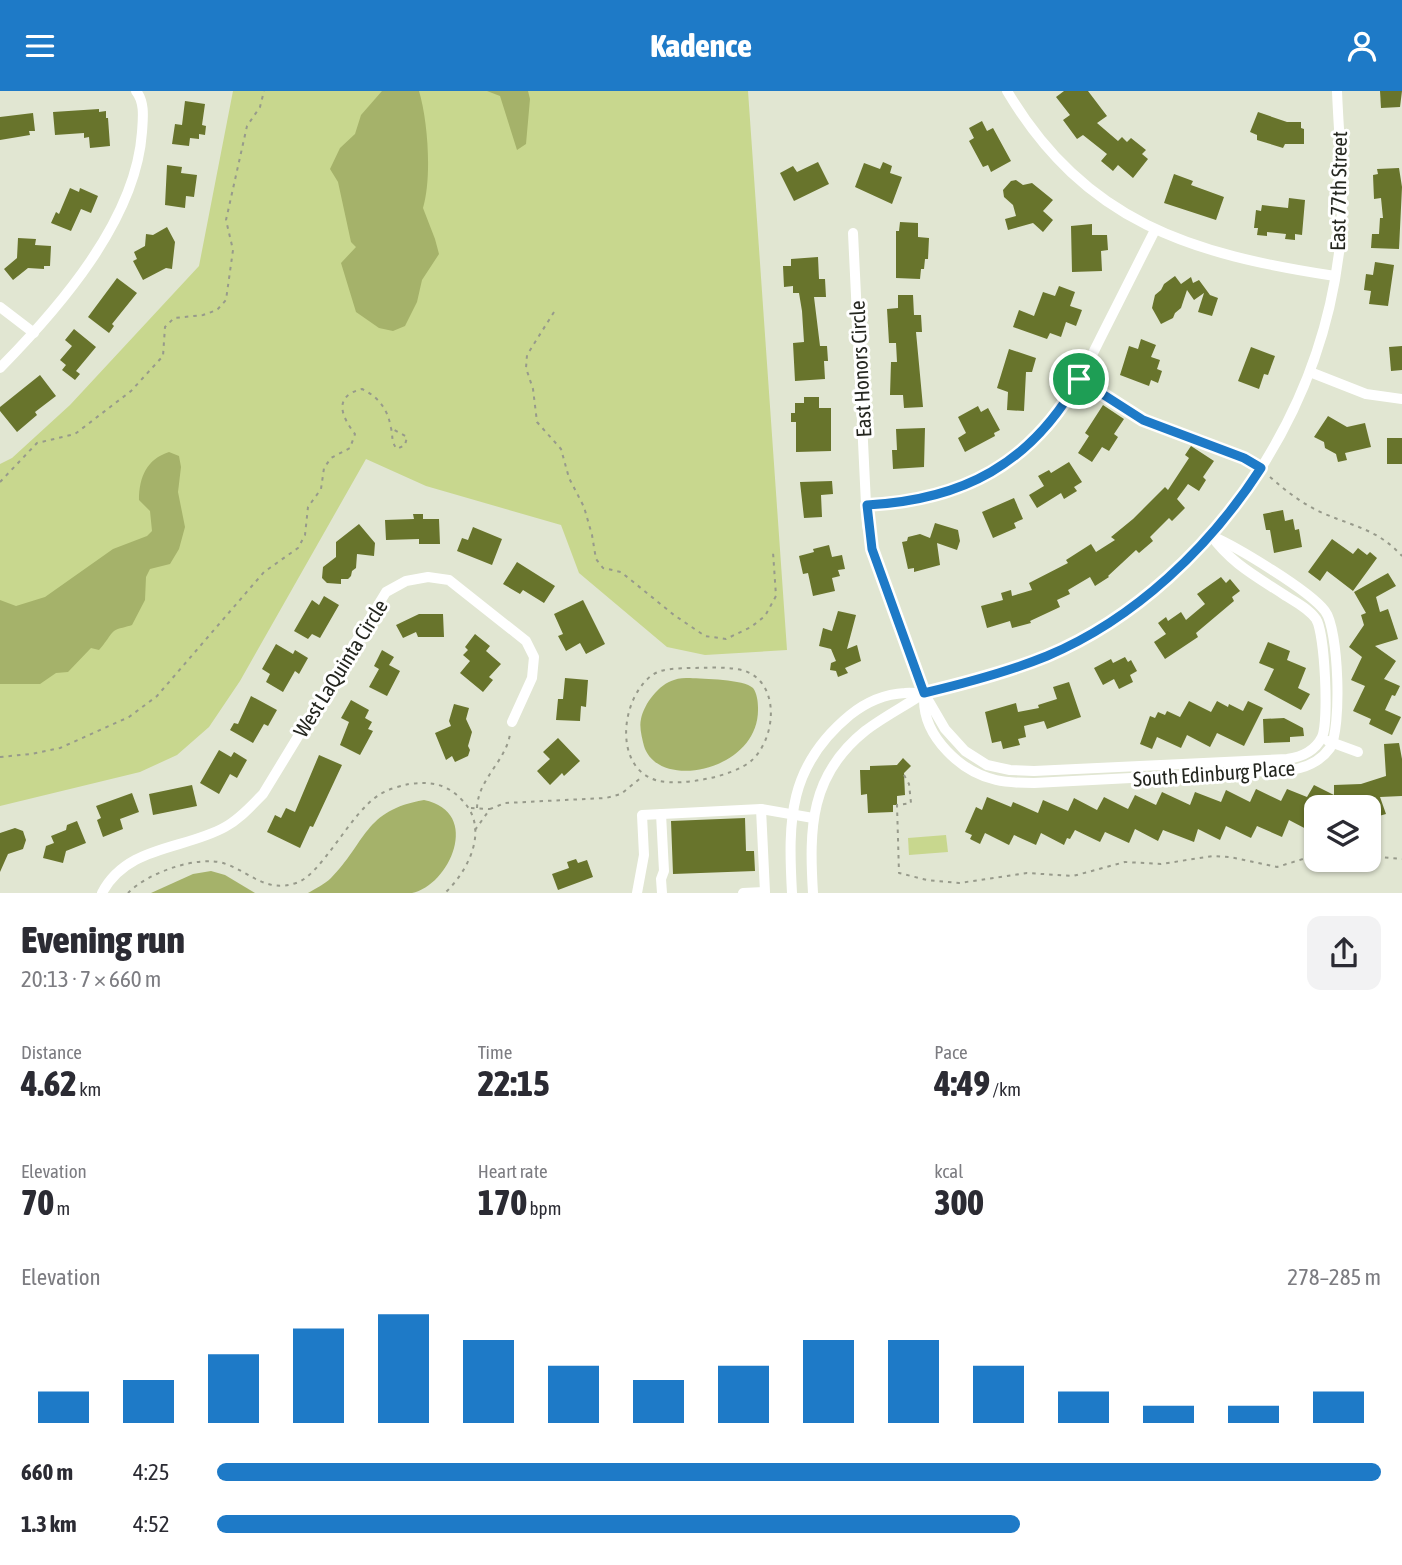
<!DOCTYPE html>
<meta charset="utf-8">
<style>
body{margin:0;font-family:"Asap Condensed",sans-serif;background:#f2f2f3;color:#2b2b33;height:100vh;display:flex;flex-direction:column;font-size:26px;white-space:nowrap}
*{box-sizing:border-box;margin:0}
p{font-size:23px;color:#7c7c81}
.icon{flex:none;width:38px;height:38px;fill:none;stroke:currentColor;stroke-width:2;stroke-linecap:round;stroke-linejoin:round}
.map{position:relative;height:802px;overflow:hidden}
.side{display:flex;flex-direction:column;background:#fff;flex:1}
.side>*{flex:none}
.buttons{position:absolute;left:1304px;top:704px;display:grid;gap:14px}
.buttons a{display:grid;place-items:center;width:77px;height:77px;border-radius:14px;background:#fff;box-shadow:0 2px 5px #0004;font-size:35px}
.pin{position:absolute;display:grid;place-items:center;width:60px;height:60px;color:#fff;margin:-30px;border:4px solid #fff;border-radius:50%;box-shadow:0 2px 7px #0007}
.round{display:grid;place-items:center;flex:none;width:74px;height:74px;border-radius:14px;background:#f2f2f3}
.summary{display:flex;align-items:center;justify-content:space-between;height:119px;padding:0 21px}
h1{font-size:38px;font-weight:800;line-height:52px}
.stats{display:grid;grid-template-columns:repeat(3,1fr);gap:10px;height:119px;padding:7px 21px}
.stats div{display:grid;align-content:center}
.stats b{font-size:35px;font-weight:800}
.stats small{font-size:19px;font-weight:400}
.stats p{font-size:19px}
.chart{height:196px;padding:14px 21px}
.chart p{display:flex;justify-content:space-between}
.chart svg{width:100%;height:126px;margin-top:7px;stroke:#1e7ac7;stroke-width:6}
ul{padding:0 21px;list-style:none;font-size:23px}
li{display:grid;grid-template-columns:112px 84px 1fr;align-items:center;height:52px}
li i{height:18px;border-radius:9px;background:#1e7ac7}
header{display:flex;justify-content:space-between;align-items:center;height:91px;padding:0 21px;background:#1e7ac7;color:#fff;font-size:32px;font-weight:800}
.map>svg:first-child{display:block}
.green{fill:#c8d78e}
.water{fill:#a5b26a}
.building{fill:#68742c}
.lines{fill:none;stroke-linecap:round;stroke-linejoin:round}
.path{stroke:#979a8b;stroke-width:2;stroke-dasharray:3.5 5;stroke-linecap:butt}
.minor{stroke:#fff;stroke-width:10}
.route-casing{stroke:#fff;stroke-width:14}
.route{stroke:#1e7ac7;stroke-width:9}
.labels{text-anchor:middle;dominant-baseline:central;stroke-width:6;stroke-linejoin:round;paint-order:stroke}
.street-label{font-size:21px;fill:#24261f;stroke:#fff}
</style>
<header><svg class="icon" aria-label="menu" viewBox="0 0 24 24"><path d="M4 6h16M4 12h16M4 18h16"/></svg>Kadence<svg class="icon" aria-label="person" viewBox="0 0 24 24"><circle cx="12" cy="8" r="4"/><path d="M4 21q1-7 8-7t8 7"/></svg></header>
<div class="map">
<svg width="1402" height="802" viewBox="0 0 1402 802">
<rect width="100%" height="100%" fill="#e1e6d2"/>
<g class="green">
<path d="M233,0H748L787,559L705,564L667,556L579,482L561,434L426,395L366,368L240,590L209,636L177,664L140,681L0,715V373L12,367L70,314L199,175Z"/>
<path d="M946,744L948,761L909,764L908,747Z"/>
</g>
<g class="water">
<path d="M382,0H419C428,30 432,87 423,117L435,148L439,163L422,189L417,211L405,235L393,240L379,237L356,221L341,172L356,156L351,151L338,91L330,78L340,57L355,43L361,24Z"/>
<path d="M487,0H528L530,8L526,53L517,59L500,5Z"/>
<path d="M169,361L179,365L181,376L178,401L185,436L179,458L170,473L150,478L146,486L145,509L132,534C127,536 118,537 114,540C111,542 104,554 99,559L91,557L68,581L56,582L40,593H0V509L16,515L45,506L113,458L147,445L152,440L150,420L139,409C139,386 147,368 169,361Z"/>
<path d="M690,587C703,588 744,588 753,597C757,602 758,611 758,617C760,680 658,701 644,655C642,647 639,636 641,628C644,613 659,593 674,589C679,587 685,587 690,587Z"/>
<path d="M424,709C483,721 449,795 412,802C402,802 389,802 379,802C355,802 331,802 308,802C315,798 325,793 331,787C366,752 364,719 424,709Z"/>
<path d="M211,780L225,784L255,802H151L193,783Z"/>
</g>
<g class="building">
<path d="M1064,0H1088L1107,25L1097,32L1118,50L1122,46L1127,51L1131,47L1146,59L1142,63L1148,68L1133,87L1118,74L1113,80L1101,70L1107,63L1083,44L1077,48L1063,29L1070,24L1056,6Z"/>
<path d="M1380,0H1402L1400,16L1381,17Z"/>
<path d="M185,10L205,13L202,34L206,35L205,44L199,43V48L190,47L189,55L172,53L175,33L182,34Z"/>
<path d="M99,18V21L106,20V27H108L110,55L90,57L89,46L84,47V42L55,44L53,21Z"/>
<path d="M1258,21L1287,31H1301V37L1304,38V53H1285L1283,57L1257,49V44L1250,41Z"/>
<path d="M33,22L35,40H29L30,44L0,49V26Z"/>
<path d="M982,30L987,40L993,37L1011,70L991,81L988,74L983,76L969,50L974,47L969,37Z"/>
<path d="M818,71L829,93L794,110L780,82L793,75L797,81Z"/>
<path d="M883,71L892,75L890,82L902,86L892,113L855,96L864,72L880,78Z"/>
<path d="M167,74L182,76L181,82L197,84L194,106L186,105L185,117L165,114Z"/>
<path d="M1399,77L1402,96L1399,158L1371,157L1372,143H1379L1380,127H1383L1381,107L1374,108L1373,84L1378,83L1377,78Z"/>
<path d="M1174,83L1193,90L1191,94L1224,106L1216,129L1164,112Z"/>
<path d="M1016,89L1023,94L1032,92L1053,109L1043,120L1053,129L1043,141L1033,132L1008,139L1005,128L1016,125L1013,114L1004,106L1003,99L1011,90Z"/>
<path d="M70,97L79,101L80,97L98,105L91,122L81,118L71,140L51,132L56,121L59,123Z"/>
<path d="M1289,107L1305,109L1302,144L1295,143V149L1285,148L1286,143L1267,141V145L1257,144L1258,137H1254L1256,119L1261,120L1262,114L1288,117Z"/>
<path d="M900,131L918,132V146L929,147L928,168H925L924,178H921L920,188L896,187V140H899Z"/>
<path d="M1092,133V144H1107L1108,159L1101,160L1102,180L1072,181L1071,135Z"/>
<path d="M167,136L175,151L172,178L166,177L143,189L133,170L137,168L134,161L145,155L146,143L153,144Z"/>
<path d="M18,147L36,148L35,154L51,155L50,175H44V178L28,177L13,189L4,178L17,167Z"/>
<path d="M818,166L819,188H825L826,206H814L820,255H827L828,270H824L825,288L795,290L793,252L804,251L802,220L799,202H793V195L784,196L783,175H791V168Z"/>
<path d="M1375,171L1394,174L1388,215L1369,213L1371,200L1364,199L1366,183L1373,184Z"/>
<path d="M1175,185L1181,193L1191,186L1193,192L1199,189L1210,204L1218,207L1212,225L1198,221L1204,202L1194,209L1187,199L1181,217L1175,222L1173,227L1161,233L1152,217L1155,204L1161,199L1164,193Z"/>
<path d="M117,187L137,202L112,233L114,235L109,242L88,226Z"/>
<path d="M1059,195L1075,201L1070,215L1082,219L1076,235L1066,231L1061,246L1050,242L1047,248L1013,236L1019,219L1034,225L1043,201L1055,205Z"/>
<path d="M898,204H913L914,224H921L922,241H916L923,316L904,317L903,304H890L891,271H897L896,252H889L887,218L898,217Z"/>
<path d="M74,238L96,256L76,280L80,283L75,289L62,279L66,274L60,269L72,255L65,249Z"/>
<path d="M1141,248L1156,254L1151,266L1160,269L1157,278L1162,280L1158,292L1151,289L1149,295L1120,284L1129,255L1138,258Z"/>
<path d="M1402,255V279L1391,280L1389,256Z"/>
<path d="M1251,256L1275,265L1268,284L1264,283L1259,298L1238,290Z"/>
<path d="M1009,258L1036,267L1032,281H1026L1024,320L1007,319L1008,301L997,297Z"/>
<path d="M40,284L56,305L35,321L37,324L17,341L0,320V316Z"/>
<path d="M804,306H819V317H831V360L796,361V331H791V322H795V312H804Z"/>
<path d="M1103,314L1124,328L1114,343L1118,346L1109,360L1102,356L1092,371L1078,362L1089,345L1085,342Z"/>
<path d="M978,315L981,321L988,317L1000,339L994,342L995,345L965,361L958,347L966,342L958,326Z"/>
<path d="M1328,325L1347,336L1365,332L1371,356L1345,362L1347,369L1338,371L1336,363L1325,357L1324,351L1314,346Z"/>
<path d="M925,337L924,376L893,378L892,359H897L896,338Z"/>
<rect x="1387" y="347" width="15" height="26"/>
<path d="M1191,355L1214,370L1203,386L1206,389L1199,400L1188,393L1177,408L1185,417L1172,430L1169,427L1150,446L1153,450L1139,462L1136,459L1108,485L1109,486L1095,495L1090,486L1068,499L1070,503L1057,509L1060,516L1030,530L1031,532L1012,537L1010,530L987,537L981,515L1003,509L1001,502L1011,499L1012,505L1032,499L1029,492L1068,472L1066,469L1091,453L1096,461L1115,449L1111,446L1133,428L1165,396L1168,399L1189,367L1185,364Z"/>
<path d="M1069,371L1082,391L1074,396L1077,400L1064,408L1061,402L1037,417L1029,404L1044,395L1038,385L1049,379L1051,382Z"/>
<path d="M832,390L833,403L821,404L822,426L804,427L800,391Z"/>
<path d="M1014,407L1023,428L1014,432L1016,437L993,447L982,421Z"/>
<path d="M1283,419L1285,430L1293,428L1295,439L1299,438L1302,456L1274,462L1270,439H1266L1263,423Z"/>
<path d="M413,423H423V428H439L440,453H419V448L386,449L385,429L414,428Z"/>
<path d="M935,432L958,439L960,450L957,459L937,452L940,474L914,481V477L908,478L902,451L907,450L908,446L920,443L930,447Z"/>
<path d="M359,433L375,452L374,465L357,463L356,477L352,480L351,485L348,488H341V493L327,492L322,487L323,476L336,466V451Z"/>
<path d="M473,436L502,448L492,474L457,460L462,447L468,449Z"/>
<path d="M1332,448L1353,463L1358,457L1367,464L1370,461L1377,467L1353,500L1327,480L1320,490L1308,481Z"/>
<path d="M829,454L832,466L842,464L845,478L838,479L840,485L832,487L835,500L813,505L808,482L803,483L799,465L814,461L813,458Z"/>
<path d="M517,471L555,495L544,512L523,499L520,503L503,493Z"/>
<path d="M1388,482L1396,495L1376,506L1380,521L1388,518L1398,548L1375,555L1396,570L1384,588L1400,595L1395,605L1392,604L1385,619L1401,626L1392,644L1369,633L1371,628L1353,620L1365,595L1351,589L1362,566L1349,556L1364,534L1361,524L1366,522L1354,501Z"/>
<path d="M1221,486L1226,492L1230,488L1240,500L1232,506L1234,510L1196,542L1198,546L1165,568L1154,551L1166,543L1158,532L1166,526L1168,530L1181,521L1186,529L1205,513L1197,503Z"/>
<path d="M324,505L339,514L320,547L312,543L308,548L294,540L312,509L319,514Z"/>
<path d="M583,509L605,553L586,563L580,552L566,560L558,545L563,543L554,523Z"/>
<path d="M838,520L856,524L847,558L857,554L861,570L845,577L848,582L838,586L836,580L830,579L831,572L836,570L831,558L819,555L823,537L832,540Z"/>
<path d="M419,523H443L444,546H418L416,541L403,547L396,534Z"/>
<path d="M475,543L490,555L486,560L501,573L489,586L493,589L483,601L460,582L470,570L463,564L468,559L465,556Z"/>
<path d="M1268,551L1290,560L1287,569L1306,577L1298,597L1310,603L1301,619L1264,599L1274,578L1259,572Z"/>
<path d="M276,553L293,563L295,559L308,567L299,583L295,580L283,601L266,591L270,583L262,578Z"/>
<path d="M382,559L394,566L389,574L400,580L387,605L369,596L379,578L374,575Z"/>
<path d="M1125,566L1128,571L1131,569L1137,580L1130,584L1133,591L1119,598L1114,588L1103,594L1094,577L1111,568L1113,572Z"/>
<path d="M565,587L588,589L586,616L581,615L580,630L556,629L558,608H563Z"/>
<path d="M1069,591L1081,626L1047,638L1044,630L1024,635L1026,646L1018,648L1020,654L1003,658L1001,650L992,652L985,621L1016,612L1018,621L1039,617L1038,614L1057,608L1053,596Z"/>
<path d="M251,605L277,619L268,635L264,633L253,652L230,639L234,632L238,633Z"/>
<path d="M351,609L369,619L365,627L372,631L368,638L373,640L360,664L340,654L349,631L341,627Z"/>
<path d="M1189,610L1211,621L1217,610L1228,616L1229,613L1243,620L1248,610L1263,617L1244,655L1217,642L1210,656L1187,644L1181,657L1157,646L1152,658L1140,653L1150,625L1155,627L1158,621L1165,624L1167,620L1180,626Z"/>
<path d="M454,613L469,617L466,628L472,641L468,655L470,659L468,665L455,671L452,665L446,669L435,642L451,635L449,630Z"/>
<path d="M1284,627L1303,637L1304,645L1290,646V651L1264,652L1263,628Z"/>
<path d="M558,647L580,670L564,685L562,682L550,694L537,680L550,668L543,661Z"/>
<path d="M1399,652L1402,668V705L1380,706L1386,723L1368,728V716H1316V728L1310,740L1289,729L1282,746L1257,735L1251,747L1226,735L1220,749L1198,738L1194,751L1163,739L1158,750L1135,738L1129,752L1105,741L1100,751L1075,739L1070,748L1067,747L1064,754L1041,742L1036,754L1014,744L1009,754L985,742L980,753L970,748L972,744L965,741L976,716L982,719L987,706L1011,716L1013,711L1038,722L1043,709L1068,720L1074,707L1097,719L1104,706L1128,718L1135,704L1156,714L1162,701L1190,714L1195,701L1221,711L1226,699L1250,711L1256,698L1281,710L1287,698L1307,706L1314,694L1334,704V694L1361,693L1386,685L1384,653Z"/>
<path d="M219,659L231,666L234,661L247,669L237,687L230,683L219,703L200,692Z"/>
<path d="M319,664L342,674L313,736L310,735L300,757L267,741L275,724L281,727L286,717L295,721Z"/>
<path d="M903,667L911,675L904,682L905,704L897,705V714H893V721L868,722L867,703L861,704L860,679H870V675L897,674Z"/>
<path d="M192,694L197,715L153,724L149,703Z"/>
<path d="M132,702L139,721L120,728L123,738L103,746L97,729L101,727L96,715Z"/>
<path d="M745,727L746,760H754L755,780L673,783L671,730Z"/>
<path d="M77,730L86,752L66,760L63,772L43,767L46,755L54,752L51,745L66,739L67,734Z"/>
<path d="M15,737L23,740L26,749L23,758L8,763L0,781V742Z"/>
<path d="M576,768L578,772L587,769L593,786L558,799L552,783L569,777L567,771Z"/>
</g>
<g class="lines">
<g class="path">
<path d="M554,221L527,264L526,277L533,298L537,331L561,358L569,387L584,416L592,444L596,468L603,477L621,481L674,524L705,545L726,548L751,536L765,525L776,505L773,461"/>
<path d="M1090,295L1143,329L1252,371"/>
<path d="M1270,386C1287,401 1304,414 1325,423C1356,436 1378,439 1402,465"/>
<path d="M0,391L37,352L75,343L131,300L163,265L165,236L174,227L203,224L217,219L226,209L233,159L226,129L247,35L260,16L264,0"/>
<path d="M687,577C703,577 731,575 745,580C781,593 776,648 751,670C732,686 682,695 659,690C613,679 620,609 651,585C661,577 675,578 687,577Z"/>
<path d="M0,666L31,663L60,657L129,626L157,605L264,481L298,457L305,444L308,416L321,398L324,377L331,367L350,357L355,343C341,325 333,305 362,298C379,306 388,319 391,337C393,345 391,351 397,358L405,354L407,346L391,337"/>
<path d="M904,684L909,693L911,712L897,714L899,782L927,789L959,792L1027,782L1073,785L1125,771L1161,773L1213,765L1230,766L1277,776L1316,764"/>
<path d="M471,717L490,718"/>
<path d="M477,717C478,688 506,670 510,643"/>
<path d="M475,739L490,718L505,712L606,707L621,703L643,685"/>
<path d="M1368,765L1402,768"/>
<path d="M128,802C147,782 199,763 226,773C251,782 266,802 296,792C321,785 351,721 379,704C388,698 400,695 409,693C431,690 447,693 462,709C490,737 469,779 445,802"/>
</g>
<g class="minor">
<path d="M1007,0C1086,132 1191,163 1335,185"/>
<path d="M853,142L867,434L876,471L924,602L945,638L965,660L987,674L1010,679L1034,680L1287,668C1302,666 1315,660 1322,646C1329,631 1325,542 1316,528C1309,518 1296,511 1286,505C1259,487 1230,472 1211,444"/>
<path d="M0,216L34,242"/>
<path d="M0,277C59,217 136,129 142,41C143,27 145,11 136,0"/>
<path d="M1310,281L1366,303L1402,308"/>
<path d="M867,413C935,410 1001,388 1048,336C1071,309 1086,276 1102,244C1120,209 1137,174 1155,139"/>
<path d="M924,609C924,646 961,681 996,689C1008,692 1021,692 1034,692L1288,679C1304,678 1320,671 1330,657C1342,638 1339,538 1325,520C1309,499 1237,456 1212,445"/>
<path d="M1328,650L1358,661"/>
<path d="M661,723L664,780L661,788L662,802"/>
<path d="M102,802C127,754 184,759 225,736C240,728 251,715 263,703L386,501L406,490L428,486L449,489L526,550L534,566L532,587L512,631"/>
<path d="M637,802L644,764L642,724L761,718L813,727"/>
<path d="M743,802L765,801L761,718"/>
<path d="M792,802C788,729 788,675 850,624C865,612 885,603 905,602C912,601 919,603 926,602C966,595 1009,580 1046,565C1066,557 1085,545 1104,534C1235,453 1324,306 1340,153C1345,102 1339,51 1337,0"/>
<path d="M813,802C809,737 810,684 865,640C883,626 905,615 924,602"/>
</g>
</g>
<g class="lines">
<defs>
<path id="route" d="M1079,288L1143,329L1244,367L1261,377C1210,456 1135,528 1047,565C1008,581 966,592 924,602L872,458L867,414C963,409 1031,373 1079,288Z"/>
</defs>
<use href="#route" class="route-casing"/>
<use href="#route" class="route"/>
</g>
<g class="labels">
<g class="street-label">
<text transform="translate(1338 100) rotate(-89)">East 77th Street</text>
<text transform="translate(860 278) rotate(-93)">East Honors Circle</text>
<text transform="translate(340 577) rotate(-58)">West LaQuinta Circle</text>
<text transform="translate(1214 682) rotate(-4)">South Edinburg Place</text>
</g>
</g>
</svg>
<div class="buttons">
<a><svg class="icon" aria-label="layers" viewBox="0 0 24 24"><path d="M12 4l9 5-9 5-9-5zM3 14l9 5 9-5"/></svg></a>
</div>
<div class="pin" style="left:1079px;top:288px;background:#1e9e55"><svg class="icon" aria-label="arrive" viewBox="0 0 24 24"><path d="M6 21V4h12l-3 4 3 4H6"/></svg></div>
</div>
<section class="side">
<div class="summary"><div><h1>Evening run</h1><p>20:13 · 7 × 660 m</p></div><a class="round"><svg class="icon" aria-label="share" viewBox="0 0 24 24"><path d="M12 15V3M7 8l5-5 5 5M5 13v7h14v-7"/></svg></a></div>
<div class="stats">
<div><p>Distance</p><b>4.62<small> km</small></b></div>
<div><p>Time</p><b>22:15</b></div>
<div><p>Pace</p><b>4:49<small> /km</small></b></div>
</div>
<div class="stats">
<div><p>Elevation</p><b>70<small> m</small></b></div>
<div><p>Heart rate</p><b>170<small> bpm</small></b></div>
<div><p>kcal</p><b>300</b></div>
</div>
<div class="chart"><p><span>Elevation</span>278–285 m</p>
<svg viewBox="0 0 160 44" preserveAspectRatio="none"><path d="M5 44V33M15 44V29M25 44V20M35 44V11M45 44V6M55 44V15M65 44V24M75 44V29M85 44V24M95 44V15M105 44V15M115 44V24M125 44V33M135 44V38M145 44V38M155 44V33"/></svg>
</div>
<ul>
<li><b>660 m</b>4:25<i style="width:100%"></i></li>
<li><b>1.3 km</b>4:52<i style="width:69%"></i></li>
</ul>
</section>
